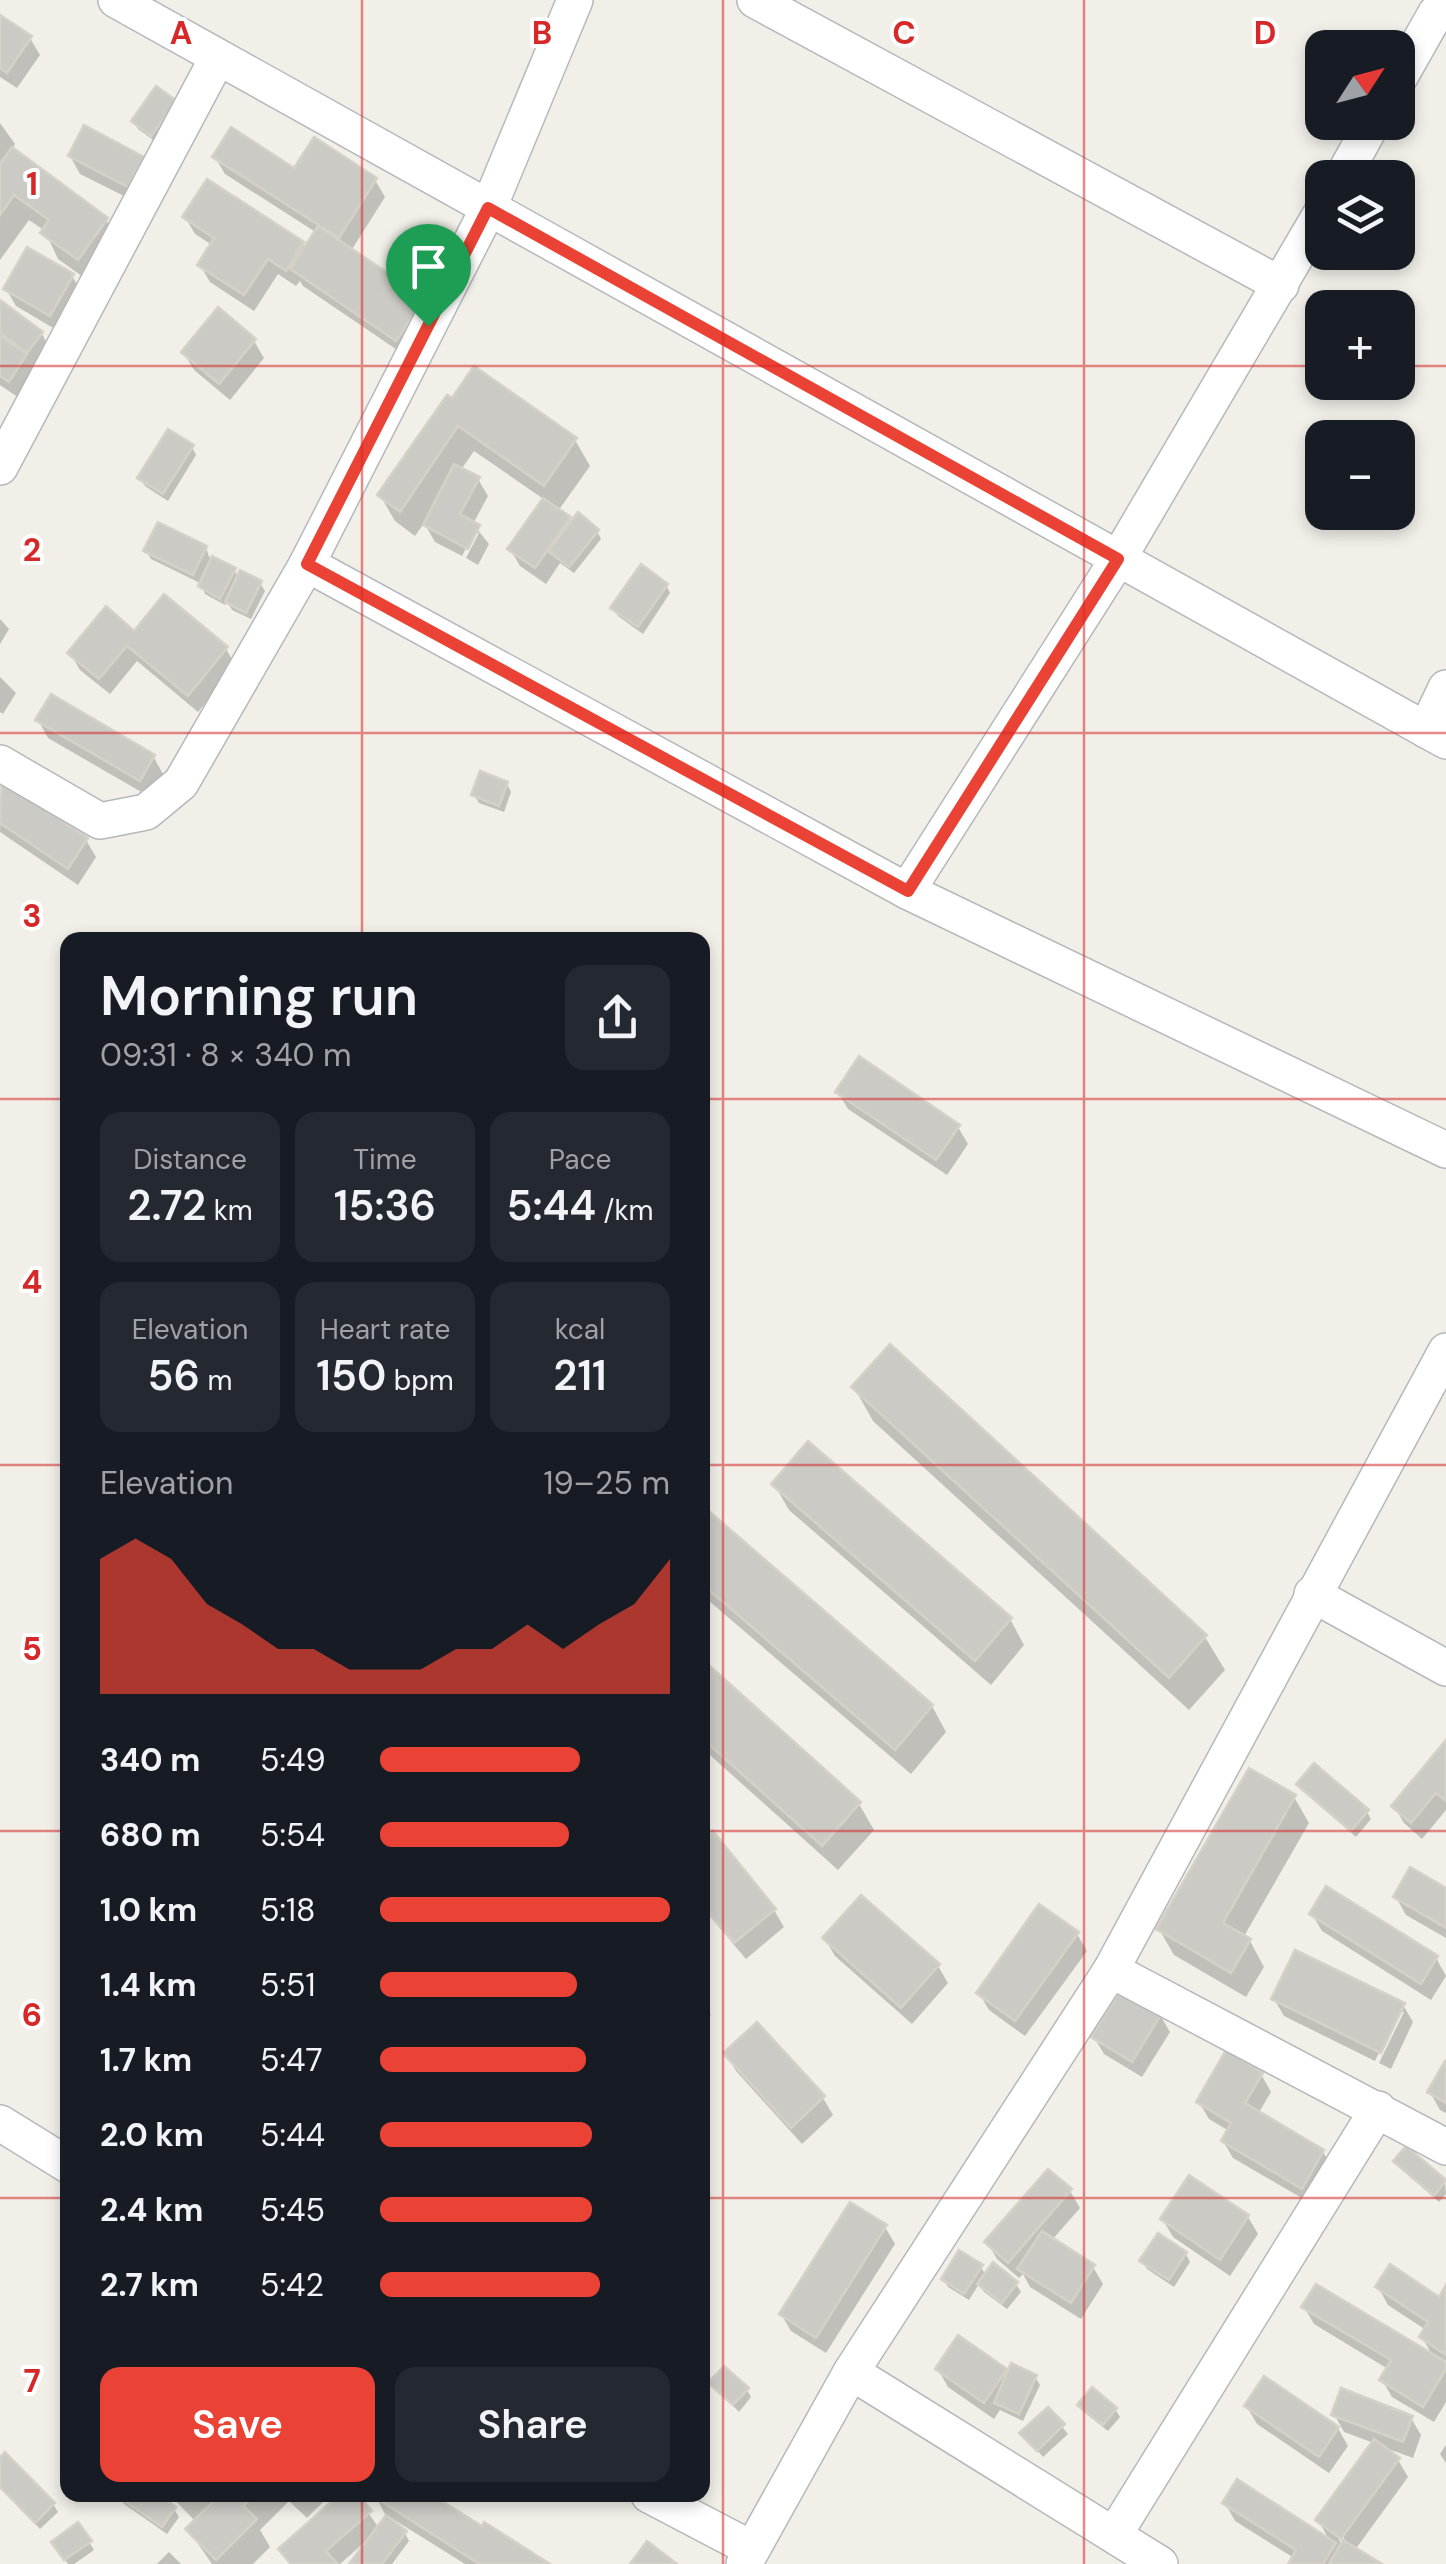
<!DOCTYPE html>
<meta charset="utf-8">
<style>
body{margin:0;font-family:"DM Sans",sans-serif;background:#242831;color:#f1f3f6;height:100vh;display:flex;flex-direction:column;font-size:38px;white-space:nowrap}
*{box-sizing:border-box;margin:0}
p{font-size:32px;color:#9ea1a6}
.icon{flex:none;width:55px;height:55px;fill:none;stroke:currentColor;stroke-width:2;stroke-linecap:round;stroke-linejoin:round}
.map{position:relative;flex:1;overflow:hidden}
.panel{position:absolute;left:60px;top:932px;width:650px;height:1570px;display:flex;flex-direction:column;background:#171b24;border-radius:20px;box-shadow:0 5px 15px #0003}
.panel>*{flex:none}
.needle{width:65px;rotate:54deg}
.tools{position:absolute;left:1305px;top:30px;display:grid;gap:20px}
.tools a{display:grid;place-items:center;width:110px;height:110px;border-radius:20px;background:#171b24;box-shadow:0 5px 15px #0003;font-size:50px}
.pin{position:absolute;display:grid;place-items:center;width:85px;height:85px;color:#fff;margin:-102px -42px;border-radius:50% 50% 50% 0;rotate:-45deg;box-shadow:0 0 10px #0007}
.pin .icon{rotate:45deg}
.round{display:grid;place-items:center;flex:none;width:105px;height:105px;border-radius:20px;background:#242831}
.headline{display:flex;align-items:center;justify-content:space-between;height:170px;padding:0 40px}
h1{font-size:55px;font-weight:600;line-height:75px}
.stats{display:grid;grid-template-columns:repeat(3,1fr);gap:15px;height:170px;padding:10px 40px}
.stats div{display:grid;align-content:center;border-radius:20px;background:#242831;text-align:center}
.stats b{font-size:42px;font-weight:600}
.stats small{font-size:28px;font-weight:400}
.stats p{font-size:28px}
.chart{height:280px;padding:20px 40px}
.chart p{display:flex;justify-content:space-between}
.chart svg{width:100%;height:180px;margin-top:10px;fill:#ea4335;opacity:.7}
.primary-button{display:flex;gap:20px;margin-top:auto;padding:20px 40px}
.primary-button a{flex:1;height:115px;border-radius:20px;background:#ea4335;color:#fff;font-size:40px;font-weight:600;line-height:115px;text-align:center}
.primary-button a+a{background:#242831;color:#f1f3f6}
ul{padding:0 40px;list-style:none;font-size:32px}
li{display:grid;grid-template-columns:160px 120px 1fr;align-items:center;height:75px}
li i{height:25px;border-radius:12px;background:#ea4335}
.map>svg:first-child{display:block}
.shadow{fill:#0003;fill-rule:evenodd}
.building{fill:#cccac5;stroke:#d6d1c6;stroke-width:2.5}
.lines{fill:none;stroke-linecap:round;stroke-linejoin:round}
.street-casing{stroke:#b5b8bc;stroke-width:38}
.street{stroke:#fff;stroke-width:35}
.route-casing{stroke:#fff;stroke-width:20}
.route{stroke:#ea4335;stroke-width:12}
.grid{fill:none;stroke:#d62828;stroke-width:2.5;stroke-opacity:0.55}
.grid-label{font-size:32px;text-anchor:middle;font-weight:bold;fill:#d62828;stroke:#fff;stroke-width:8;stroke-linejoin:round;paint-order:stroke}
</style>
<div class="map">
<svg width="1446" height="2564" viewBox="0 0 1446 2564">
<rect width="100%" height="100%" fill="#f1efe8"/>
<g class="shadow">
<path d="M0,18L30,38L40,55L17,88L0,77Z"/>
<path d="M175,103L156,142L138,129L134,121Z"/>
<path d="M0,123L15,144L12,150L106,220L121,246L93,284L58,259L45,231L29,220L0,260Z"/>
<path d="M70,156L142,158L152,176L138,203L80,174Z"/>
<path d="M215,157L294,172L375,180L385,197L351,251L423,300L406,356L303,286L300,281L296,286L278,274L254,311L210,282L200,265L212,245L195,234L185,217L302,243L306,249L317,233L225,174Z"/>
<path d="M72,276L82,293L60,332L16,306L6,289Z"/>
<path d="M0,303L42,334L56,360L19,398L0,385Z"/>
<path d="M254,341L264,358L230,400L194,370L184,353Z"/>
<path d="M448,398L575,440L590,466L558,511L572,524L597,531L601,539L574,573L560,563L546,584L520,566L510,549L545,500L474,451L461,470L478,479L488,496L473,524L489,544L478,565L466,558L479,533H474L462,556L435,542L424,523L415,536L395,521L380,495Z"/>
<path d="M192,447L196,455L168,501L145,486L140,478Z"/>
<path d="M206,547L209,557L234,570L239,578L260,583L265,591L251,619L232,610L227,601L225,605L205,594L202,584L151,559L146,551Z"/>
<path d="M666,585L670,593L643,634L618,616L613,608Z"/>
<path d="M0,619L9,629L0,644Z"/>
<path d="M134,634L226,649L236,666L198,712L137,661L110,694L80,670L70,653Z"/>
<path d="M0,677L16,693L3,714L0,712Z"/>
<path d="M38,720L153,756L163,774L150,797L48,738Z"/>
<path d="M2,784L86,840L96,857L78,885L0,832Z"/>
<path d="M507,784L511,792L504,812L479,803L474,795Z"/>
<path d="M838,1092L958,1127L968,1144L947,1175L848,1109Z"/>
<path d="M854,1387L1205,1637L1225,1670L1189,1710L873,1421Z"/>
<path d="M774,1484L1010,1619L1024,1645L991,1685L789,1510Z"/>
<path d="M703,1510L932,1706L946,1732L911,1774L702,1595Z"/>
<path d="M702,1662L859,1804L874,1830L838,1870L702,1748Z"/>
<path d="M1446,1744V1810L1422,1839L1404,1823L1394,1806Z"/>
<path d="M1300,1784L1367,1812L1371,1819L1356,1837L1304,1792Z"/>
<path d="M1294,1797L1309,1823L1243,1938L1250,1941L1264,1967L1246,1997L1174,1955L1159,1929Z"/>
<path d="M702,1843L774,1910L784,1927L746,1959L702,1907Z"/>
<path d="M1446,1891V1938L1406,1915L1396,1897Z"/>
<path d="M1312,1914L1436,1958L1446,1976L1431,2000L1322,1931Z"/>
<path d="M1077,1934L1087,1951L1025,2036L989,2010L979,1993Z"/>
<path d="M825,1939L938,1966L948,1983L912,2024L835,1956Z"/>
<path d="M1274,1999L1403,2005L1413,2022L1391,2069L1379,2063L1404,2012H1398L1375,2061L1284,2016Z"/>
<path d="M702,2001L711,2015L702,2024Z"/>
<path d="M1160,2015L1170,2032L1142,2077L1104,2054L1094,2037Z"/>
<path d="M726,2054L823,2098L833,2115L802,2144L736,2071Z"/>
<path d="M1446,2064V2113L1440,2110L1430,2092Z"/>
<path d="M1261,2074L1271,2092L1258,2114L1323,2152L1333,2169L1312,2204L1233,2158L1223,2141L1229,2131L1209,2119L1199,2102Z"/>
<path d="M1406,2149L1445,2182L1446,2194L1439,2202L1401,2169L1396,2161Z"/>
<path d="M1070,2191L1080,2208L1052,2240L1093,2267L1103,2284L1081,2319L1030,2287L1023,2274L1019,2278L997,2259L987,2242Z"/>
<path d="M1248,2217L1258,2234L1230,2276L1173,2237L1163,2220Z"/>
<path d="M885,2227L895,2244L826,2353L791,2331L781,2314Z"/>
<path d="M1158,2237L1186,2254L1190,2262L1174,2287L1147,2269L1142,2261Z"/>
<path d="M981,2267L986,2276L1016,2284L1021,2292L1007,2309L984,2292L979,2284L969,2300L948,2287L944,2280Z"/>
<path d="M1378,2287L1439,2300L1446,2290V2402L1434,2422L1392,2397L1382,2380L1388,2369L1314,2324L1304,2307L1434,2358L1422,2337L1426,2330L1388,2305Z"/>
<path d="M938,2369L1005,2371L1008,2376L1035,2377L1040,2385L1023,2421L1000,2410L994,2419L948,2387Z"/>
<path d="M1265,2380L1339,2430L1348,2446L1329,2473L1257,2424L1247,2407Z"/>
<path d="M712,2384L747,2390L751,2397L739,2412Z"/>
<path d="M1080,2405L1115,2409L1120,2417L1108,2431L1085,2413Z"/>
<path d="M1048,2410L1068,2434L1043,2457L1022,2433Z"/>
<path d="M1334,2414L1411,2418L1421,2435L1413,2458L1383,2447L1398,2460L1408,2477L1355,2550L1377,2564H1291L1294,2558L1235,2521L1225,2503L1331,2543L1318,2520L1374,2443L1344,2432ZM1337,2526L1346,2542L1342,2545L1333,2529Z"/>
<path d="M1446,2445V2463L1440,2454Z"/>
<path d="M0,2461L53,2504L58,2512L40,2529L0,2488Z"/>
<path d="M154,2495L174,2509L179,2517L167,2534L124,2504L120,2496Z"/>
<path d="M170,2495H207L213,2505L223,2495H330L307,2518L289,2501L260,2530L270,2547L253,2564H212L188,2529L196,2522Z"/>
<path d="M343,2495H372L362,2504L379,2528L405,2533L409,2541L392,2564H352L366,2541L340,2564H290L281,2550Z"/>
<path d="M375,2495H427L545,2564H465L385,2514Z"/>
<path d="M89,2542L94,2550L74,2564H68L59,2551Z"/>
<path d="M169,2552L181,2564H157Z"/>
</g>
<g class="building">
<path d="M0,15L32,36L7,73L0,68Z"/>
<path d="M156,86L177,101L151,136L131,121Z"/>
<path d="M84,125L144,157L128,187L68,156Z"/>
<path d="M231,127L294,168L314,137L377,178L339,238L212,157Z"/>
<path d="M12,147L108,218L78,260L40,233L49,220L14,195L0,215V164Z"/>
<path d="M207,179L304,242L286,271L268,259L244,295L197,265L214,238L182,217Z"/>
<path d="M318,226L425,298L396,341L290,269Z"/>
<path d="M27,247L74,274L50,316L3,289Z"/>
<path d="M0,300L43,332L27,353L0,333Z"/>
<path d="M218,307L256,339L219,384L181,352Z"/>
<path d="M0,336L27,354L9,382L0,376Z"/>
<path d="M474,366L577,438L544,486L458,426L400,512L377,495L447,395L452,398Z"/>
<path d="M168,429L194,445L163,494L137,478Z"/>
<path d="M454,464L480,477L460,514L480,525L468,549L423,525Z"/>
<path d="M543,498L571,517L535,568L507,549Z"/>
<path d="M578,512L599,530L569,567L548,551Z"/>
<path d="M158,522L207,546L193,575L143,551Z"/>
<path d="M212,556L236,568L220,599L198,586Z"/>
<path d="M641,564L668,584L638,627L610,608Z"/>
<path d="M240,570L262,581L246,613L225,602Z"/>
<path d="M164,594L228,647L188,696L127,646L99,679L67,653L106,606L134,631Z"/>
<path d="M51,694L155,755L140,781L35,720Z"/>
<path d="M480,771L508,782L499,806L471,795Z"/>
<path d="M2,780L88,838L68,869L0,823Z"/>
<path d="M859,1056L960,1125L936,1160L835,1092Z"/>
<path d="M890,1344L1207,1635L1169,1678L851,1387Z"/>
<path d="M808,1441L1012,1618L975,1661L771,1484Z"/>
<path d="M703,1506L933,1705L895,1750L702,1584Z"/>
<path d="M702,1659L861,1802L822,1846L702,1738Z"/>
<path d="M1446,1740V1801L1436,1793L1411,1823L1391,1806Z"/>
<path d="M1314,1763L1369,1810L1351,1831L1296,1784Z"/>
<path d="M1249,1768L1296,1795L1223,1923L1251,1939L1231,1973L1156,1929Z"/>
<path d="M713,1831L776,1909L734,1943L702,1905V1840Z"/>
<path d="M1410,1867L1446,1888V1928L1393,1897Z"/>
<path d="M1326,1886L1438,1956L1421,1984L1309,1914Z"/>
<path d="M861,1895L940,1964L901,2008L822,1938Z"/>
<path d="M1039,1904L1079,1932L1015,2021L976,1993Z"/>
<path d="M1295,1950L1405,2003L1381,2053L1271,1999Z"/>
<path d="M1122,1988L1162,2013L1132,2062L1091,2037Z"/>
<path d="M757,2022L825,2096L791,2128L723,2053Z"/>
<path d="M1226,2050L1263,2073L1245,2103L1324,2150L1302,2189L1221,2141L1231,2123L1196,2102Z"/>
<path d="M1445,2061H1446V2103L1427,2092Z"/>
<path d="M1406,2146L1446,2180L1434,2196L1393,2161Z"/>
<path d="M1048,2169L1072,2189L1008,2263L984,2242Z"/>
<path d="M1189,2175L1249,2215L1220,2260L1160,2219Z"/>
<path d="M850,2202L887,2225L816,2338L779,2314Z"/>
<path d="M1042,2231L1095,2265L1071,2303L1017,2269Z"/>
<path d="M1158,2233L1187,2252L1169,2280L1139,2261Z"/>
<path d="M959,2250L983,2265L964,2294L941,2279Z"/>
<path d="M993,2262L1018,2282L1002,2303L977,2284Z"/>
<path d="M1390,2264L1439,2297L1446,2285V2355L1419,2337L1428,2322L1375,2287Z"/>
<path d="M1316,2284L1446,2362V2369L1423,2407L1379,2380L1391,2360L1301,2307Z"/>
<path d="M958,2335L1007,2369L984,2403L935,2369Z"/>
<path d="M1011,2363L1037,2375L1019,2414L994,2403Z"/>
<path d="M724,2366L749,2388L733,2405L708,2383Z"/>
<path d="M1264,2376L1339,2427L1319,2457L1244,2406Z"/>
<path d="M1092,2387L1117,2408L1103,2425L1077,2405Z"/>
<path d="M1341,2388L1413,2416L1403,2442L1331,2415Z"/>
<path d="M1048,2407L1065,2424L1037,2451L1019,2433Z"/>
<path d="M1374,2439L1400,2458L1341,2539L1315,2520Z"/>
<path d="M5,2452L55,2503L35,2523L0,2487V2457Z"/>
<path d="M1237,2479L1336,2543L1323,2564H1288L1296,2550L1222,2503Z"/>
<path d="M159,2495L176,2507L162,2527L117,2496Z"/>
<path d="M220,2495H254L243,2506L257,2519L216,2560L185,2529Z"/>
<path d="M339,2495H358L372,2511L326,2551L338,2564H291L278,2549Z"/>
<path d="M432,2495L482,2526L484,2522L550,2564H479L373,2496Z"/>
<path d="M386,2515L407,2531L382,2564H349Z"/>
<path d="M78,2522L92,2541L64,2560L51,2542Z"/>
<path d="M1343,2540L1382,2564H1329Z"/>
<path d="M647,2541L677,2564H630Z"/>
</g>
<g class="lines">
<defs>
<g id="street">
<path d="M116,0L1446,741"/>
<path d="M755,0L1281,285"/>
<path d="M1398,80L1436,13"/>
<path d="M1342,178L1373,122"/>
<path d="M0,467L218,57"/>
<path d="M307,564L907,891L1446,1150"/>
<path d="M1426,730L1446,688"/>
<path d="M0,763L100,821L146,812L181,783L307,564L489,207L575,0"/>
<path d="M907,891L1118,559L1322,212"/>
<path d="M1312,1594L1446,1668"/>
<path d="M1111,1970L1446,2147"/>
<path d="M0,2123L68,2165"/>
<path d="M851,2372L1160,2564"/>
<path d="M649,2495L752,2549"/>
<path d="M1114,2535L1378,2109"/>
<path d="M744,2564L851,2372L1111,1970L1446,1351"/>
</g>
</defs>
<use href="#street" class="street-casing"/>
<use href="#street" class="street"/>
</g>
<g class="lines">
<defs>
<path id="route" d="M488,208L1118,559L908,891L307,564Z"/>
</defs>
<use href="#route" class="route-casing"/>
<use href="#route" class="route"/>
</g>
<path class="grid" d="M362,0V940M723,0V2564M1084,0V2564M0,366H1322M1398,366H1446M0,733H1446M0,1099H68M702,1099H1446M0,1465H68M702,1465H1446M0,1831H68M702,1831H1446M0,2198H68M702,2198H1446M362,2495V2564"/>
<g class="grid-label">
<text x="181" y="44">A</text>
<text x="542" y="44">B</text>
<text x="904" y="44">C</text>
<text x="1265" y="44">D</text>
<text x="32" y="195">1</text>
<text x="32" y="561">2</text>
<text x="32" y="927">3</text>
<text x="32" y="1293">4</text>
<text x="32" y="1660">5</text>
<text x="32" y="2026">6</text>
<text x="32" y="2392">7</text>
</g>
</svg>
<div class="tools">
<a><svg class="needle" viewBox="-14 -14 28 28"><path d="M0-13l5 13h-10z" fill="#e53935"/><path d="M0 13l5-13h-10z" fill="#9ea1a6"/></svg></a>
<a><svg class="icon" aria-label="layers" viewBox="0 0 24 24"><path d="M12 4l9 5-9 5-9-5zM3 14l9 5 9-5"/></svg></a>
<a>+</a>
<a>−</a>
</div>
<div class="pin" style="left:428px;top:326px;background:#1e9e55"><svg class="icon" aria-label="arrive" viewBox="0 0 24 24"><path d="M6 21V4h12l-3 4 3 4H6"/></svg></div>
<section class="panel">
<div class="headline"><div><h1>Morning run</h1><p>09:31 · 8 × 340 m</p></div><a class="round"><svg class="icon" aria-label="share" viewBox="0 0 24 24"><path d="M12 15V3M7 8l5-5 5 5M5 13v7h14v-7"/></svg></a></div>
<div class="stats">
<div><p>Distance</p><b>2.72<small> km</small></b></div>
<div><p>Time</p><b>15:36</b></div>
<div><p>Pace</p><b>5:44<small> /km</small></b></div>
</div>
<div class="stats">
<div><p>Elevation</p><b>56<small> m</small></b></div>
<div><p>Heart rate</p><b>150<small> bpm</small></b></div>
<div><p>kcal</p><b>211</b></div>
</div>
<div class="chart"><p><span>Elevation</span>19–25 m</p>
<svg viewBox="0 0 160 44" preserveAspectRatio="none"><path d="M0 44V11L10 6L20 11L30 22L40 27L50 33L60 33L70 38L80 38L90 38L100 33L110 33L120 27L130 33L140 27L150 22L160 11V44z"/></svg>
</div>
<ul>
<li><b>340 m</b>5:49<i style="width:69%"></i></li>
<li><b>680 m</b>5:54<i style="width:65%"></i></li>
<li><b>1.0 km</b>5:18<i style="width:100%"></i></li>
<li><b>1.4 km</b>5:51<i style="width:68%"></i></li>
<li><b>1.7 km</b>5:47<i style="width:71%"></i></li>
<li><b>2.0 km</b>5:44<i style="width:73%"></i></li>
<li><b>2.4 km</b>5:45<i style="width:73%"></i></li>
<li><b>2.7 km</b>5:42<i style="width:76%"></i></li>
</ul>
<div class="primary-button"><a>Save</a><a>Share</a></div>
</section>
</div>
